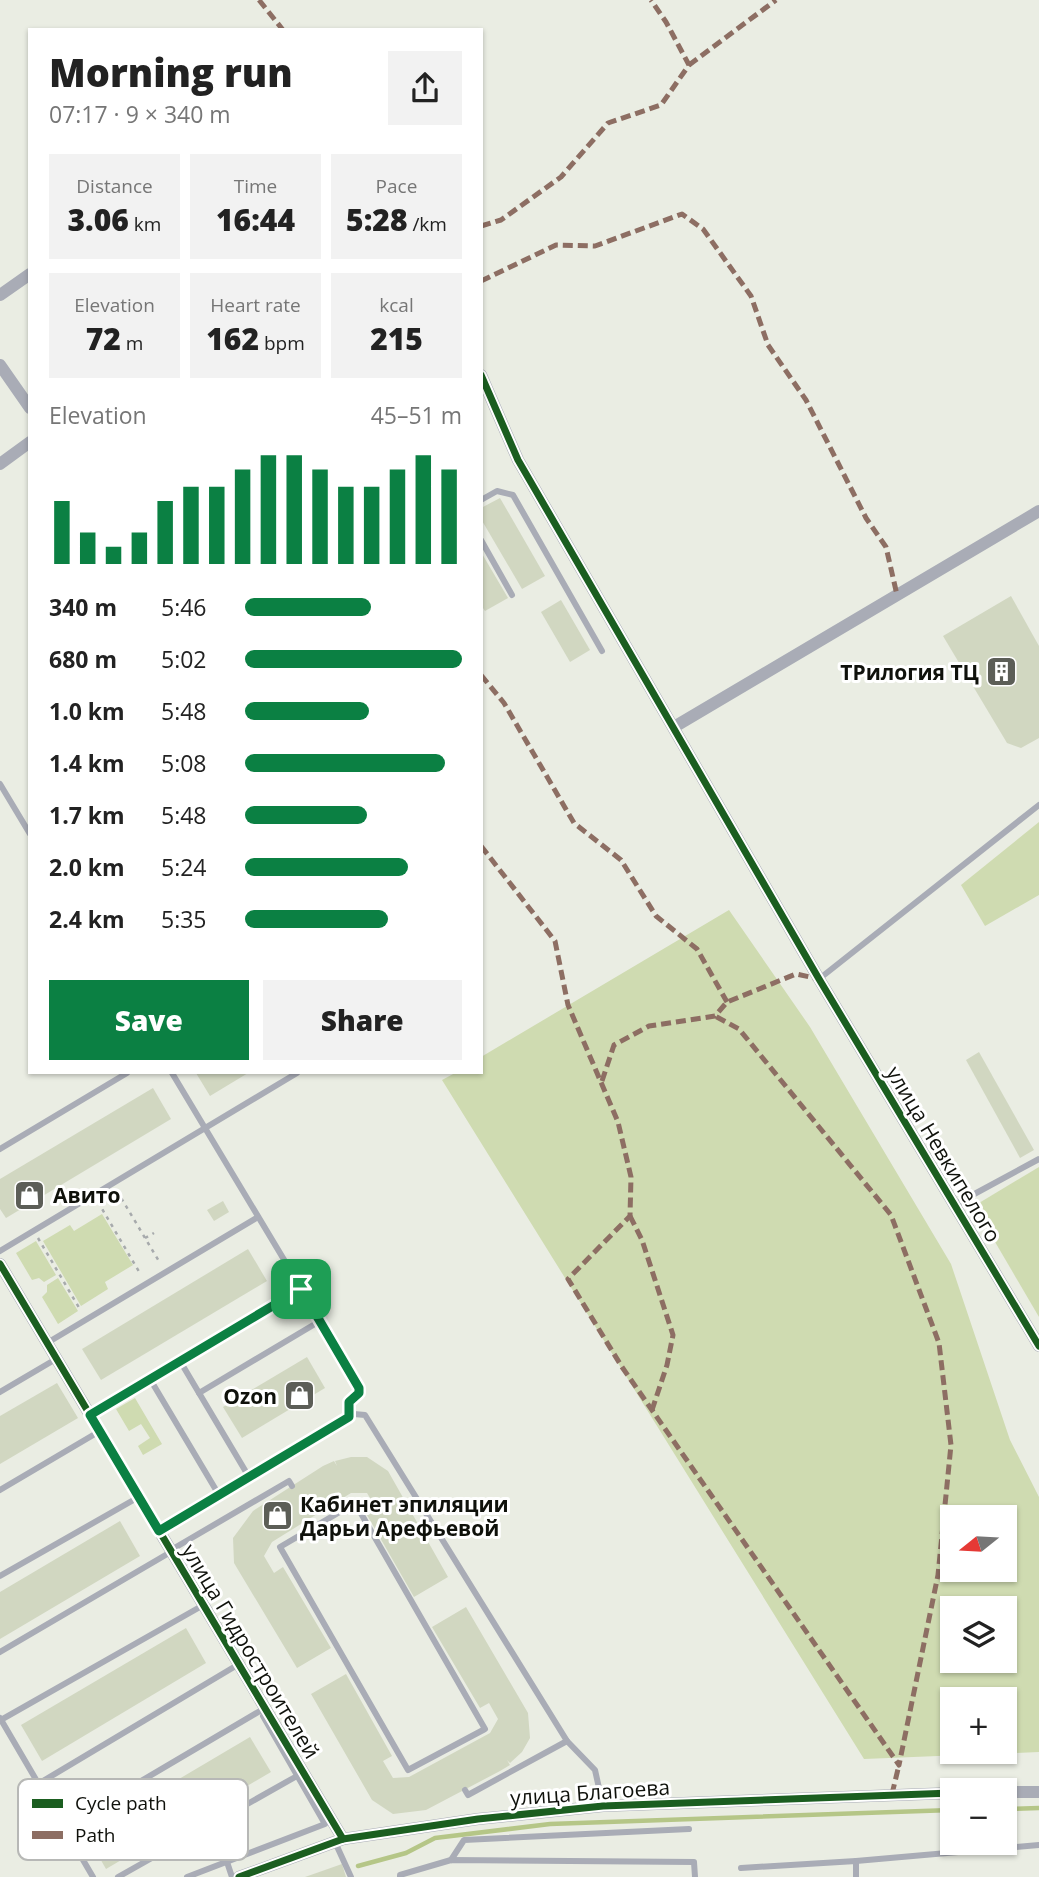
<!DOCTYPE html>
<meta charset="utf-8">
<style>
body{margin:0;font-family:"Open Sans",sans-serif;background:#f2f2f2;color:#222;height:100vh;display:flex;flex-direction:column;font-size:26px;white-space:nowrap}
*{box-sizing:border-box;margin:0}
p{font-size:23px;color:#767676}
.icon{flex:none;width:38px;height:38px;fill:none;stroke:currentColor;stroke-width:2;stroke-linecap:round;stroke-linejoin:round}
.map{position:relative;flex:1;overflow:hidden}
.sheet{position:absolute;left:28px;top:28px;width:455px;height:1046px;display:flex;flex-direction:column;background:#fff;border-radius:0px;box-shadow:0 2px 5px #0004}
.sheet>*{flex:none}
.needle{width:46px;rotate:252deg}
.fabs{position:absolute;left:940px;top:1505px;display:grid;gap:14px}
.fabs a{display:grid;place-items:center;width:77px;height:77px;border-radius:0px;background:#fff;box-shadow:0 2px 5px #0004;font-size:35px}
.pin{position:absolute;display:grid;place-items:center;width:60px;height:60px;color:#fff;margin:-30px;border-radius:14px;box-shadow:0 4px 10px #0006}
.round{display:grid;place-items:center;flex:none;width:74px;height:74px;border-radius:0px;background:#f2f2f2}
.head{display:flex;align-items:center;justify-content:space-between;height:119px;padding:0 21px}
h1{font-size:38px;font-weight:800;line-height:52px}
.stats{display:grid;grid-template-columns:repeat(3,1fr);gap:10px;height:119px;padding:7px 21px}
.stats div{display:grid;align-content:center;border-radius:0px;background:#f2f2f2;text-align:center}
.stats b{font-size:30px;font-weight:800}
.stats small{font-size:19px;font-weight:400}
.stats p{font-size:19px}
.chart{height:196px;padding:14px 21px}
.chart p{display:flex;justify-content:space-between}
.chart svg{width:100%;height:126px;margin-top:7px;stroke:#0b8043;stroke-width:6}
.primary-button{display:flex;gap:14px;margin-top:auto;padding:14px 21px}
.primary-button a{flex:1;height:80px;border-radius:0px;background:#0b8043;color:#fff;font-size:28px;font-weight:800;line-height:80px;text-align:center}
.primary-button a+a{background:#f2f2f2;color:#222}
ul{padding:0 21px;list-style:none;font-size:23px}
li{display:grid;grid-template-columns:112px 84px 1fr;align-items:center;height:52px}
li i{height:18px;border-radius:9px;background:#0b8043}
.map>svg:first-child{display:block}
.green{fill:#cfdbb1;fill-rule:evenodd}
.lines{fill:none;stroke-linecap:round;stroke-linejoin:round}
.stream{stroke:#b5c687;stroke-width:4.5}
.building{fill:#d1d7c1}
.path{stroke:#a7aaac;stroke-width:2.5;stroke-dasharray:3.5 5;stroke-linecap:butt}
.lane{stroke:#a9acb6;stroke-width:6}
.street{stroke:#a9acb6;stroke-width:12}
.quiet{stroke:#8d6e63;stroke-width:5;stroke-dasharray:10 5;stroke-linecap:butt}
.cycleway-casing{stroke:#fff;stroke-width:11}
.cycleway{stroke:#1b5e20;stroke-width:7}
.route-casing{stroke:#fff;stroke-width:14}
.route{stroke:#0b8043;stroke-width:9}
.labels{text-anchor:middle;dominant-baseline:central;stroke-width:6;stroke-linejoin:round;paint-order:stroke}
.poi-label{font-size:21px;font-weight:bold;fill:#0f110b;stroke:#fff;text-anchor:end}
.street-label{font-size:21px;fill:#0f110b;stroke:#fff}
.key{fill:#fff;stroke:#b7b8b6;stroke-width:2}
.key-label{font-size:19px;fill:#0f110b}
</style>
<div class="map">
<svg width="1039" height="1877" viewBox="0 0 1039 1877">
<rect width="100%" height="100%" fill="#eaede3"/>
<g class="green">
<path d="M1039,822V895L985,926L961,885Z"/>
<path d="M729,910L810,1027L951,1264L1010,1440L1039,1497V1752L864,1759L442,1080L455,1073H481V1057ZM952,1517H1004V1570H952ZM952,1608H1004V1661H952ZM952,1699H1004V1752H952Z"/>
<path d="M1039,1167V1317L974,1206Z"/>
<path d="M102,1214L133,1265L105,1282L108,1289L81,1306L43,1241L70,1225L74,1231Z"/>
<path d="M36,1241L56,1275L44,1282L39,1278L32,1280L16,1253Z"/>
<path d="M58,1278L78,1311L58,1324L42,1297L47,1292V1285Z"/>
<path d="M135,1398L162,1444L143,1455L138,1446L150,1438L141,1424L129,1431L116,1409Z"/>
</g>
<g class="lines">
<g class="stream">
<path d="M1004,1809L1039,1808"/>
<path d="M358,1866L406,1853L435,1838L550,1824L952,1810"/>
</g>
</g>
<g class="building">
<path d="M500,498L545,576L522,589L481,519V508Z"/>
<path d="M481,552L508,598L485,611L481,605Z"/>
<path d="M1011,596L1039,646V738L1021,748L1007,743L943,636Z"/>
<path d="M561,600L590,650L570,662L541,612Z"/>
<path d="M979,1052L1034,1150L1020,1158L966,1060Z"/>
<path d="M196,1073H248L210,1096Z"/>
<path d="M153,1088L171,1119L6,1218L0,1209V1179Z"/>
<path d="M223,1201L229,1212L214,1221L207,1210Z"/>
<path d="M248,1249L267,1281L101,1380L82,1349Z"/>
<path d="M307,1357L325,1388L242,1438L223,1407Z"/>
<path d="M57,1383L78,1418L0,1464V1416Z"/>
<path d="M351,1457H367L388,1471L448,1577L414,1597L367,1515L377,1510L367,1493H351L272,1542L264,1556L274,1573L283,1567L331,1648L297,1668L234,1563L233,1538L253,1511L323,1466L334,1461L337,1466L335,1461Z"/>
<path d="M120,1521L140,1556L0,1639V1592Z"/>
<path d="M466,1607L528,1713L530,1738L522,1752L510,1763L507,1760L510,1765L500,1771L426,1810L393,1814L372,1800L311,1694L346,1674L392,1756L383,1761L393,1778L409,1777L490,1733L498,1719L489,1703L480,1708L432,1627Z"/>
<path d="M186,1628L206,1663L42,1761L21,1725Z"/>
<path d="M250,1737L271,1772L106,1869L86,1834Z"/>
<path d="M342,1864L346,1877H305Z"/>
</g>
<g class="lines">
<g class="path">
<path d="M117,1191L160,1263"/>
<path d="M98,1202L141,1275"/>
<path d="M38,1238L81,1311"/>
<path d="M145,1238L154,1233"/>
</g>
<g class="lane">
<path d="M481,500L497,491L513,495L602,651"/>
<path d="M481,540L512,595"/>
<path d="M0,784L30,834"/>
<path d="M819,979L1039,805"/>
<path d="M172,1073L358,1383L359,1393L349,1402V1417"/>
<path d="M0,1149L127,1073"/>
<path d="M954,1205L1039,1159"/>
<path d="M0,1251L297,1073"/>
<path d="M47,1343L258,1217"/>
<path d="M180,1361L249,1477"/>
<path d="M150,1379L219,1495"/>
<path d="M0,1392L56,1359"/>
<path d="M199,1393L320,1321"/>
<path d="M90,1415L301,1289"/>
<path d="M0,1490L100,1431"/>
<path d="M355,1503L485,1729L408,1770L280,1547Z"/>
<path d="M159,1531L354,1414L365,1415L567,1741L595,1770L603,1806"/>
<path d="M171,1550L289,1481L292,1486"/>
<path d="M0,1576L137,1498"/>
<path d="M0,1652L169,1553"/>
<path d="M0,1718L93,1877"/>
<path d="M1,1720L200,1607"/>
<path d="M38,1784L234,1667"/>
<path d="M465,1790L468,1795L567,1741"/>
<path d="M63,1827L260,1711"/>
<path d="M335,1842L351,1877"/>
<path d="M451,1860L464,1840L689,1829"/>
<path d="M856,1861L1039,1845"/>
<path d="M227,1862L232,1877"/>
<path d="M741,1868L856,1861V1877"/>
<path d="M118,1877L297,1776"/>
<path d="M187,1877L325,1824L263,1716"/>
<path d="M400,1877V1875L451,1860L694,1862L695,1877"/>
</g>
<g class="street">
<path d="M0,295L30,274"/>
<path d="M0,365L30,408"/>
<path d="M481,375L518,460L819,979L1039,1346"/>
<path d="M0,464L30,442"/>
<path d="M674,727L1039,511"/>
<path d="M0,1264L343,1839"/>
<path d="M1004,1792H1039"/>
<path d="M239,1877L343,1839L478,1819L603,1806L952,1793"/>
</g>
<g class="quiet">
<path d="M259,0L283,30"/>
<path d="M689,65L776,0"/>
<path d="M481,226L501,220L561,177L608,123L661,105L689,65L666,22L651,0"/>
<path d="M481,281L556,245L595,246L682,214L703,229L751,296L768,345L806,400L866,518L886,547L897,595"/>
<path d="M481,675L504,703L574,823L621,860L656,916L697,949L727,1002"/>
<path d="M481,846L555,941L568,1005L618,1122L631,1177L630,1216L568,1279L622,1367L899,1765L938,1575L951,1445L939,1343L891,1215L739,1029L715,1016"/>
<path d="M602,1081L614,1045L649,1026L715,1016L727,1002L796,974L819,979"/>
<path d="M630,1216L642,1240L673,1335L667,1365L652,1410"/>
<path d="M892,1794L899,1765"/>
</g>
<defs>
<g id="cycleway">
<path d="M481,375L518,460L819,979L1039,1346"/>
<path d="M0,1264L343,1839"/>
<path d="M239,1877L343,1839L478,1819L603,1806L952,1793"/>
</g>
</defs>
<use href="#cycleway" class="cycleway-casing"/>
<use href="#cycleway" class="cycleway"/>
</g>
<g class="lines">
<defs>
<path id="route" d="M301,1289L359,1388V1393L349,1402V1417L159,1531L90,1415Z"/>
</defs>
<use href="#route" class="route-casing"/>
<use href="#route" class="route"/>
</g>
<defs>
<symbol id="building-square" viewBox="-11 -11 22 22"><rect x="-9" y="-9" width="18" height="18" rx="4" fill="#5c5e57" stroke="#fff"/><path d="M-4-6H4V6H1V3H-1V6H-4ZM-2.5-4.3h1.7v1.8h-1.7ZM.8-4.3h1.7v1.8H.8ZM-2.5-1h1.7V.8h-1.7ZM.8-1h1.7V.8H.8Z" fill="#fff"/></symbol>
<symbol id="shop-square" viewBox="-11 -11 22 22"><rect x="-9" y="-9" width="18" height="18" rx="4" fill="#5c5e57" stroke="#fff"/><path d="M-5-2.5h2.3a2.7 3.5 0 0 1 5.4 0H5L5.5 6h-11ZM-1.5-2.5h3a1.5 2.3 0 0 0-3 0Z" fill="#fff"/></symbol>
</defs>
<g fill-rule="evenodd">
<use href="#building-square" x="984" y="654" width="35" height="35"/>
<use href="#shop-square" x="12" y="1178" width="35" height="35"/>
<use href="#shop-square" x="282" y="1378" width="35" height="35"/>
<use href="#shop-square" x="260" y="1498" width="35" height="35"/>
</g>
<g class="labels">
<g class="poi-label">
<text x="979" y="672">ТРилогия ТЦ</text>
<text x="53" y="1195" text-anchor="start">Авито</text>
<text x="277" y="1396">Ozon</text>
<text x="300" y="1504" text-anchor="start">Кабинет эпиляции<tspan x="300" dy="24">Дарьи Арефьевой</tspan></text>
</g>
<g class="street-label">
<text transform="translate(944 1154) rotate(59)">улица Невкипелого</text>
<text transform="translate(251 1651) rotate(59)">улица Гидростроителей</text>
<text transform="translate(590 1792) rotate(-4)">улица Благоева</text>
</g>
</g>
<rect x="18" y="1779" width="230" height="81" rx="10" class="key"/>
<rect x="32" y="1799" width="31" height="9" fill="#1b5e20"/>
<rect x="32" y="1831" width="31" height="8" fill="#8d6e63"/>
<g class="key-label">
<text x="75" y="1810">Cycle path</text>
<text x="75" y="1842">Path</text>
</g>
</svg>
<div class="fabs">
<a><svg class="needle" viewBox="-14 -14 28 28"><path d="M0-13l5 13h-10z" fill="#e53935"/><path d="M0 13l5-13h-10z" fill="#767676"/></svg></a>
<a><svg class="icon" aria-label="layers" viewBox="0 0 24 24"><path d="M12 4l9 5-9 5-9-5zM3 14l9 5 9-5"/></svg></a>
<a>+</a>
<a>−</a>
</div>
<div class="pin" style="left:301px;top:1289px;background:#1e9e55"><svg class="icon" aria-label="arrive" viewBox="0 0 24 24"><path d="M6 21V4h12l-3 4 3 4H6"/></svg></div>
<section class="sheet">
<div class="head"><div><h1>Morning run</h1><p>07:17 · 9 × 340 m</p></div><a class="round"><svg class="icon" aria-label="share" viewBox="0 0 24 24"><path d="M12 15V3M7 8l5-5 5 5M5 13v7h14v-7"/></svg></a></div>
<div class="stats">
<div><p>Distance</p><b>3.06<small> km</small></b></div>
<div><p>Time</p><b>16:44</b></div>
<div><p>Pace</p><b>5:28<small> /km</small></b></div>
</div>
<div class="stats">
<div><p>Elevation</p><b>72<small> m</small></b></div>
<div><p>Heart rate</p><b>162<small> bpm</small></b></div>
<div><p>kcal</p><b>215</b></div>
</div>
<div class="chart"><p><span>Elevation</span>45–51 m</p>
<svg viewBox="0 0 160 44" preserveAspectRatio="none"><path d="M5 44V22M15 44V33M25 44V38M35 44V33M45 44V22M55 44V17M65 44V17M75 44V11M85 44V6M95 44V6M105 44V11M115 44V17M125 44V17M135 44V11M145 44V6M155 44V11"/></svg>
</div>
<ul>
<li><b>340 m</b>5:46<i style="width:58%"></i></li>
<li><b>680 m</b>5:02<i style="width:100%"></i></li>
<li><b>1.0 km</b>5:48<i style="width:57%"></i></li>
<li><b>1.4 km</b>5:08<i style="width:92%"></i></li>
<li><b>1.7 km</b>5:48<i style="width:56%"></i></li>
<li><b>2.0 km</b>5:24<i style="width:75%"></i></li>
<li><b>2.4 km</b>5:35<i style="width:66%"></i></li>
</ul>
<div class="primary-button"><a>Save</a><a>Share</a></div>
</section>
</div>
